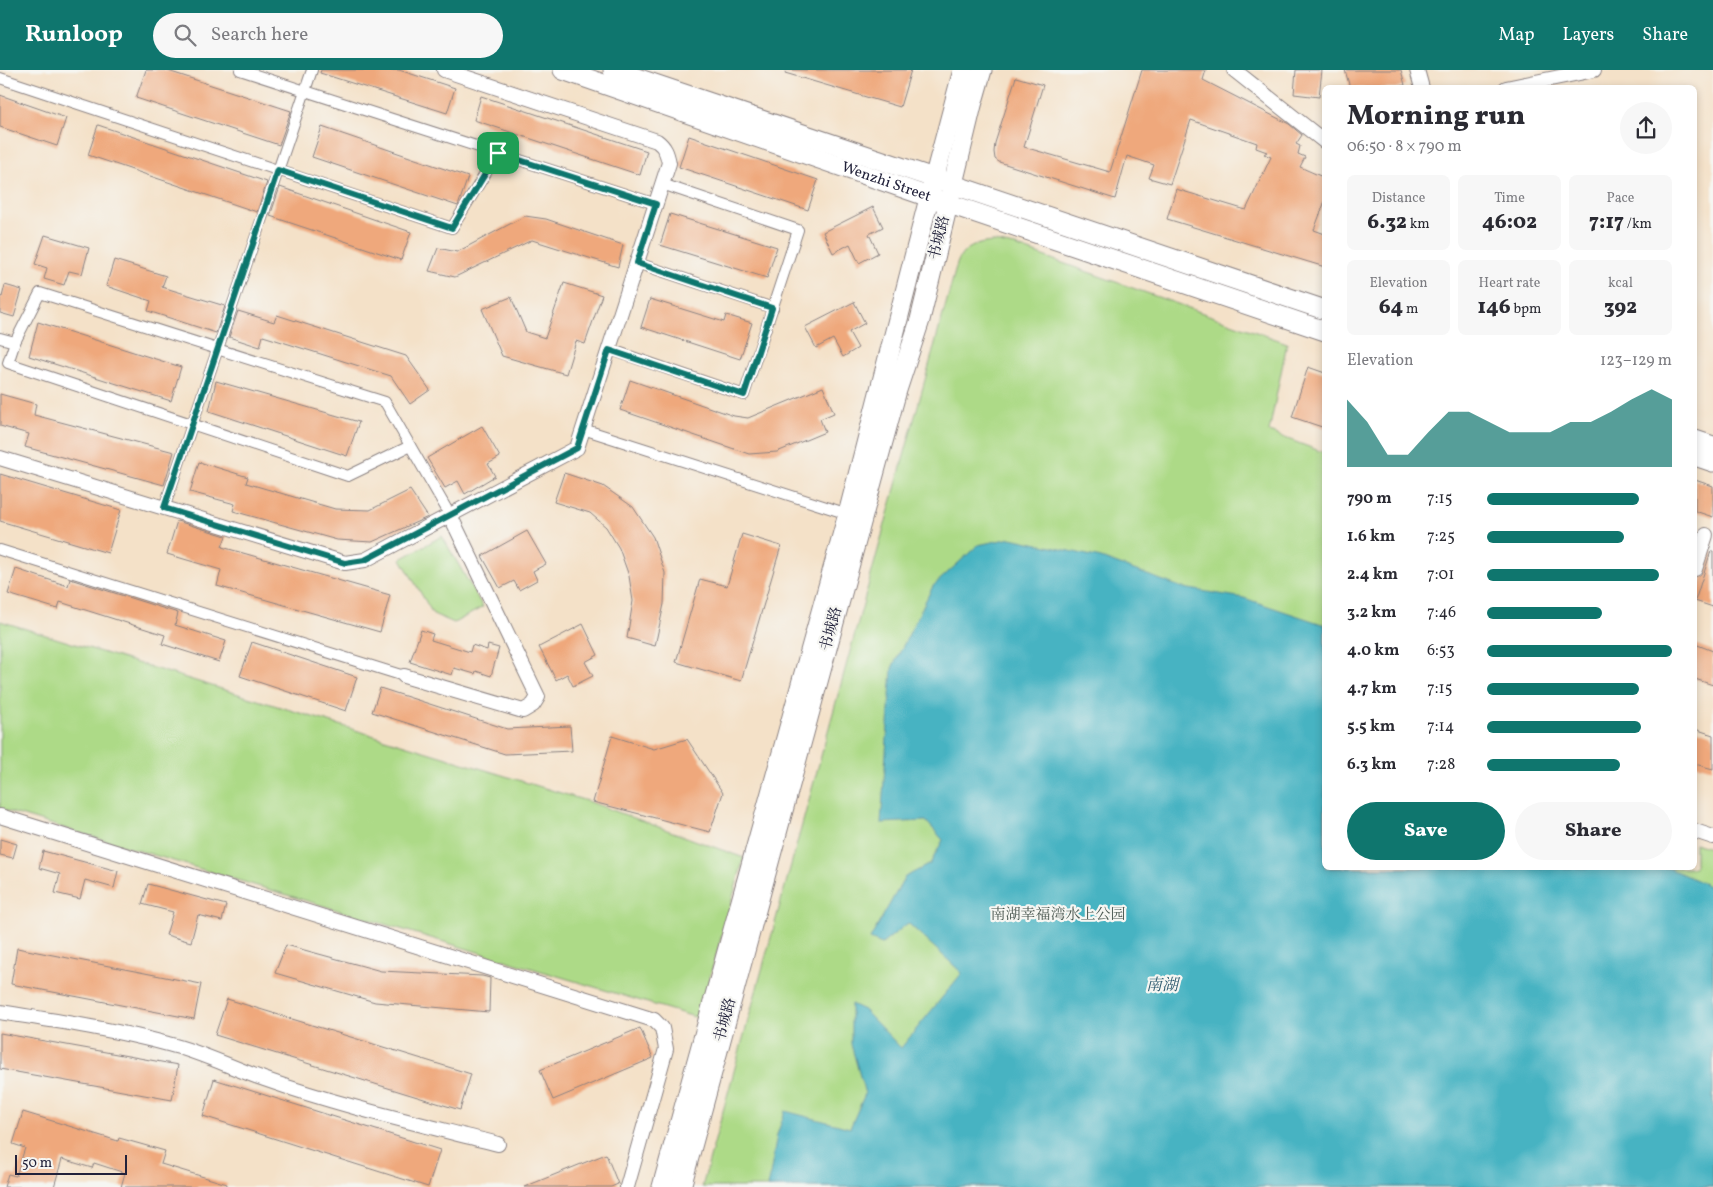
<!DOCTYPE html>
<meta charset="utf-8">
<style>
body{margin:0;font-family:Vollkorn,"Noto Serif SC",serif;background:#f7f7f7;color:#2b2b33;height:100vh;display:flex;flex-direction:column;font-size:19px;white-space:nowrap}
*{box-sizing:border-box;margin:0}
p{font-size:16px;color:#7c7c81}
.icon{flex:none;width:28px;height:28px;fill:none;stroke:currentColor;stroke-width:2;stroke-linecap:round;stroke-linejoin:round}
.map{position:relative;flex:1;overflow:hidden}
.sheet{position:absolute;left:1322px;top:15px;width:375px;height:785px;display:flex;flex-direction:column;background:#fff;border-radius:8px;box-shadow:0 2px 8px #0003}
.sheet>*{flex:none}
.scale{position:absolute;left:15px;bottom:12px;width:112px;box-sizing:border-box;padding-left:5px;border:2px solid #22223b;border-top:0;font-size:14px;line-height:18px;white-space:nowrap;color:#22223b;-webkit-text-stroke:4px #f6f6f2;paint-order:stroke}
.pin{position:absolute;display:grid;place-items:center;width:42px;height:42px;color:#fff;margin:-21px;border-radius:10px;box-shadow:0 2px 8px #0006}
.round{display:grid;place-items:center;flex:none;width:52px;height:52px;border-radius:26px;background:#f7f7f7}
.headline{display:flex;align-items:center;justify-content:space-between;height:85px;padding:0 25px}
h1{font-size:28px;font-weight:800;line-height:38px}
.stats{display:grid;grid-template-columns:repeat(3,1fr);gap:8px;height:85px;padding:5px 25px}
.stats div{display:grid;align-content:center;border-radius:8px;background:#f7f7f7;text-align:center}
.stats b{font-size:21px;font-weight:800}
.stats small{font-size:14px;font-weight:400}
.stats p{font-size:14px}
.chart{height:140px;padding:10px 25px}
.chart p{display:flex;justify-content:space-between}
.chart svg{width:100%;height:90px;margin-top:5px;fill:#0f766e;opacity:.7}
.primary-button{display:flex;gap:10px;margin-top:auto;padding:10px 25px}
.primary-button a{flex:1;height:58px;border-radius:30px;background:#0f766e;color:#fff;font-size:20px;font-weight:800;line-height:58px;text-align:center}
.primary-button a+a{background:#f7f7f7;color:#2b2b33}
ul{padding:0 25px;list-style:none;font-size:16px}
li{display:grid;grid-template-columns:80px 60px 1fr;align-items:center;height:38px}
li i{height:12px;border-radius:6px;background:#0f766e}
header{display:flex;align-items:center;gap:30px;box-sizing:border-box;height:70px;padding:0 25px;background:#0f766e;color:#fff}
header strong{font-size:24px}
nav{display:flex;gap:28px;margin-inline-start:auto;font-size:18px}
.search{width:350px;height:45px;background:#f7f7f7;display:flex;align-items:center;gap:12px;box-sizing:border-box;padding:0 18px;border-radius:28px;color:#7c7c81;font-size:19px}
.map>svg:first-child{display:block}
.green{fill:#adda87;stroke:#687e61}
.water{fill:#46b3c2;stroke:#346a7e}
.building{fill:#efa87c}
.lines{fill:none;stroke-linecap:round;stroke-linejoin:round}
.pedestrian-casing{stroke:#8b8282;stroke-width:12}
.minor-casing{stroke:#8b8282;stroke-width:16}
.secondary-casing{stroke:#8b8282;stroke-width:21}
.pedestrian{stroke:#fff;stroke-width:10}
.minor{stroke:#fff;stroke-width:14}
.secondary{stroke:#fff;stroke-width:19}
.route-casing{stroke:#fff;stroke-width:10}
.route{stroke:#0f766e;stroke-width:6}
.labels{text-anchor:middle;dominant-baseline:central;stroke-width:4.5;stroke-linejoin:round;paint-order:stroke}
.street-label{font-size:15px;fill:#22223b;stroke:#f6f6f2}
.park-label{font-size:15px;fill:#4c5952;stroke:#f6f6f2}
.water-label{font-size:16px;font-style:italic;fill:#305c71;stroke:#f6f6f2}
</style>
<header>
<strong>Runloop</strong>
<div class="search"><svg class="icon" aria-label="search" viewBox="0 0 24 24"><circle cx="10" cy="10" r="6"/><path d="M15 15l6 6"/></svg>Search here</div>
<nav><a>Map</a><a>Layers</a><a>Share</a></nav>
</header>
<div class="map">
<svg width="1713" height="1117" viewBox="0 0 1713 1117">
<rect width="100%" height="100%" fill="#f6f6f2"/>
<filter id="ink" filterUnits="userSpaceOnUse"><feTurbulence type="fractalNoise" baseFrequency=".02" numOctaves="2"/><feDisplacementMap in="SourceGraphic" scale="10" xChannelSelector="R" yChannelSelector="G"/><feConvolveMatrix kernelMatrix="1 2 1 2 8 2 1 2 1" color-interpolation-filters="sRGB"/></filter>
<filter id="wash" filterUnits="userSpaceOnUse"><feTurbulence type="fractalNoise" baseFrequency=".0096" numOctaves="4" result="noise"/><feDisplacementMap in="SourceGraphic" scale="20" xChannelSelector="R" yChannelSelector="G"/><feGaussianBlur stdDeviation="1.12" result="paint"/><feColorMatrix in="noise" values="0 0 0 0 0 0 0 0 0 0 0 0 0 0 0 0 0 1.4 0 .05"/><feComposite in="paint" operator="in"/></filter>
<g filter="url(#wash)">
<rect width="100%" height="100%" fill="#f4e1c8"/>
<g class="green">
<path d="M994,172L1015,176L1287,273L1269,362L1325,383V798H1695V773L1713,779V1117H702L957,194C963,177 977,173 994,172Z"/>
<path d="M442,466L483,537L454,553L433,544L401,489Z"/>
<path d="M0,551L590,732L744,788L698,948L0,739Z"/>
</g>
<path class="water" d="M1011,468L1101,488L1183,518L1244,528L1325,555V798H1668L1703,813L1713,819V1117H768L777,1065L785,1041L850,1058L865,1024L851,974V934L864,940L901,978L962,903L908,853L882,874L870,869L905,807L930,794L943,770L926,751L881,753L892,598L933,516L978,475Z"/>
<g id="blocks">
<g class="building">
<path d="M146,0H165L291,41L279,75L136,28Z"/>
<path d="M321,0H399L455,18L447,43L320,3Z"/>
<path d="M786,0H911L900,37L785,3Z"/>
<path d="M1142,0H1206L1203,10L1289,54L1302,65L1296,74L1300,76L1298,84L1305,87L1300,97L1325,108V131L1314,160L1325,164V197L1167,149L1176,119L1246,140L1271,87L1264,84L1267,82L1256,78L1257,73L1191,50L1170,114L1149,108L1154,95L1127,86L1115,129L999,92L995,89L994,82L995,73L1016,7L1043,15L1024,77L1110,102Z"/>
<path d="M1296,0H1322L1319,27L1294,24Z"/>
<path d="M1345,0H1401L1405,15L1396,18H1350Z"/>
<path d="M0,25L66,48L57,76L0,57Z"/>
<path d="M481,26L647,81L640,105L474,50Z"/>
<path d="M98,55L267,112L257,142L88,85Z"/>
<path d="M322,57L468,107L458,136L312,87Z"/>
<path d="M689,66L818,110L808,140L679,97Z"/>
<path d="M280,117L411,162L401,190L270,146Z"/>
<path d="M873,137L883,157L869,164L878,183L859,193L850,174L833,183L823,162Z"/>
<path d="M670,144L777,177L767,208L660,175Z"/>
<path d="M525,146L546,149L623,175L618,197L532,170L455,207L429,201L438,178L457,182Z"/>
<path d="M45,165L89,178L82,204L69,201L64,215L44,209L47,198L35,194Z"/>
<path d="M114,190L166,206L162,217L225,236L216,263L148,241L151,231L106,216Z"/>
<path d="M564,213L602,225L585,274L576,271L566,304L502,286L482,239L511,227L526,262L545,268Z"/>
<path d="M5,215L22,220L14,247L0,243V226L2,227Z"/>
<path d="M650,229L724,252L726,245L752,253L740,289L641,257Z"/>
<path d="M854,232L865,253L849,262L858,278L843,287L833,269L816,278L805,257Z"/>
<path d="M238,241L274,252L277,245L406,286L430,320L410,334L391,306L263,266L260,277L229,267Z"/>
<path d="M38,252L181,297L171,331L29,286Z"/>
<path d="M1308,297L1325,303V358L1292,347Z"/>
<path d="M630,310L734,346L748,348L823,317L834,343L820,349L825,362L777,382L749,384L620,340Z"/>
<path d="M216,311L359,352L347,386L209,341Z"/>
<path d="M0,324L36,334L34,345L174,382L164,415L25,377L29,364L0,356Z"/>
<path d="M482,356L500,387L488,394L495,406L465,424L458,411L445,418L427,388Z"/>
<path d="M199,392L248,407L246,413L335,439L370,440L410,420L428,447L372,472L337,470L233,441L235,434L190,422Z"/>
<path d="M564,403L603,416L633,437L653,467L665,503L664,534L655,576L627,568L633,531L629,506L619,478L606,457L590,443L554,432Z"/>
<path d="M0,404L121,440L108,483L0,451Z"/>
<path d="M1695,410L1713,416V447L1695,441Z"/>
<path d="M177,451L226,466L222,477L390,525L380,562L217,516L221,500L167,484Z"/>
<path d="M527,461L546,494L533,501L537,510L519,520L514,511L500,518L482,486Z"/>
<path d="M742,464L781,476L741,611L676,592L700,509L727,516Z"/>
<path d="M1711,481H1713V537L1695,531Z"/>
<path d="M16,499L68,516L70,509L178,543L175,555L226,571L219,592L162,574L165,565L60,532L58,539L8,524Z"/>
<path d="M583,554L598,585L585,592L593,606L573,616L567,604L556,610L539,577Z"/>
<path d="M421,560L433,564L431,570L470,582L472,575L487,580L488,575L499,578L491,606L476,601L475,604L454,598L452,605L410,592Z"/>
<path d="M252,572L357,607L346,641L240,606Z"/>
<path d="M1695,574L1713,581V615L1695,609Z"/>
<path d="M380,618L507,659L570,656L572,681L505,684L372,642Z"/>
<path d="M1695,659L1713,665V699L1695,694Z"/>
<path d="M612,666L654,679L687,669L723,723L710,762L593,732Z"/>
<path d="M0,769L17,774L13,788L0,785Z"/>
<path d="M43,781L118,801L114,818L85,810L80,829L55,823L60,804L39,798Z"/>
<path d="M148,814L226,835L222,851L198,845L191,872L166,865L173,842L142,834Z"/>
<path d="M286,875L381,901L482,906L490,908L489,942L375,932L275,903Z"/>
<path d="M17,878L201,914L194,949L11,914Z"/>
<path d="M227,929L471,1004L460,1040L215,965Z"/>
<path d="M640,958L653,988L553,1030L540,1000Z"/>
<path d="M0,963L178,995L172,1030L0,999Z"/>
<path d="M214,1009L440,1080L428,1117L203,1046Z"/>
<path d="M23,1042L118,1071L119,1068L165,1081L161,1094L227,1114L226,1117H121L125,1103L94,1093L92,1098L62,1089L54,1117H4L8,1104L16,1106L25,1078L13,1074Z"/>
<path d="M606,1084L618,1114L611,1117H524Z"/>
</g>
</g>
</g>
<g filter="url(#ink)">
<use href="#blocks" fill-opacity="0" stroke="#8b8282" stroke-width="1"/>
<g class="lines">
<defs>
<g id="pedestrian">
<path d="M240,0L656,134"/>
<path d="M0,8L452,158L498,83"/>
<path d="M637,193L773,238"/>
<path d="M0,268L15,272L40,223L385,332L450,445"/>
<path d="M15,272L8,293L348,406L410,376"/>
<path d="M609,279L744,325L798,160L662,114"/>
<path d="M583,359L848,444"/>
<path d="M164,438L312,0"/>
<path d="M0,480L404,606"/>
</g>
<g id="minor">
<path d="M1234,0L1325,72"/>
<path d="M1417,0L1422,18"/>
<path d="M1506,18L1594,0"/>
<path d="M0,388L345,493L365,490L577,378L669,93C667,83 665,77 657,71L444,0"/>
<path d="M1695,499L1706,465"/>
<path d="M404,606L523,641L533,635L538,627L450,445"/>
<path d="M0,746L654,950L662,958L666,979L627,1117"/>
<path d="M1695,761L1713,767"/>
<path d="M0,942C56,951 113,959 168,974C201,982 232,998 264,1009C340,1036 420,1054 498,1074"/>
</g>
<g id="secondary">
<path id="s1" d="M563,0L929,127L1325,261"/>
<path d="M613,0L1325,240"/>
<path d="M1695,370L1713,376"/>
<path d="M1695,386L1713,392"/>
<path d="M662,1117L848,444L934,109L963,0"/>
<path d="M681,1117L897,320L920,250L972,35L982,0"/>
</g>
</defs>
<use href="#pedestrian" class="pedestrian-casing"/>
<use href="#minor" class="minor-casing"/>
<use href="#secondary" class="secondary-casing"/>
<use href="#pedestrian" class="pedestrian"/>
<use href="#minor" class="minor"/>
<use href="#secondary" class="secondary"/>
</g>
</g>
<g class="lines" filter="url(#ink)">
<defs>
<path id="route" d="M498,83L656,134L637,193L772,238L744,325L609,280L577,378L365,490L345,493L164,438L278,100L452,158Z"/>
</defs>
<use href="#route" class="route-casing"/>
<use href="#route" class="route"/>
</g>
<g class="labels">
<g class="street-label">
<text stroke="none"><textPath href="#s1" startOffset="342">Wenzhi Street</textPath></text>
<text transform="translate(940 168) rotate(-76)">书城路</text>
<text transform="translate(832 559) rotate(-75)">书城路</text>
<text transform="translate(726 950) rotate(-75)">书城路</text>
</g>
<g class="park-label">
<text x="1058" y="845">南湖幸福湾水上公园</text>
</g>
<g class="water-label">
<text x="1162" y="916">南湖</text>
</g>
</g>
</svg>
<div class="scale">50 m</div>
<div class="pin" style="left:498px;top:83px;background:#1e9e55"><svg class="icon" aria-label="arrive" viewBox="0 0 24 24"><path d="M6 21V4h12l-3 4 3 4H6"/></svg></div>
<section class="sheet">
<div class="headline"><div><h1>Morning run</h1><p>06:50 · 8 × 790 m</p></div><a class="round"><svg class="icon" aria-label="share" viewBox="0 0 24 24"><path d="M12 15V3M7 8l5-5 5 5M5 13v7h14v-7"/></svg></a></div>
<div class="stats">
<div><p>Distance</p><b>6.32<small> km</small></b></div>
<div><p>Time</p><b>46:02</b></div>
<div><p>Pace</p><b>7:17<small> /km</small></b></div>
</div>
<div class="stats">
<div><p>Elevation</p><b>64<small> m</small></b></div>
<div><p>Heart rate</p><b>146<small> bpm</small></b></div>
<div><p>kcal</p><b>392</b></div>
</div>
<div class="chart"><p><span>Elevation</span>123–129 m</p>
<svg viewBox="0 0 160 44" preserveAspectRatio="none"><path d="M0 44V11L10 22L20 38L30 38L40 27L50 17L60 17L70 22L80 27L90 27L100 27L110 22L120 22L130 17L140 11L150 6L160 11V44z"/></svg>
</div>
<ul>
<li><b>790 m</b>7:15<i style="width:82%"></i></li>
<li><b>1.6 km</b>7:25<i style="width:74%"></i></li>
<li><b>2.4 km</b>7:01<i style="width:93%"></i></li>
<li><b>3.2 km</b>7:46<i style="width:62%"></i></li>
<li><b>4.0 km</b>6:53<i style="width:100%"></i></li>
<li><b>4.7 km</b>7:15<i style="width:82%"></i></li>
<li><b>5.5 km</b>7:14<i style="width:83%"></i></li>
<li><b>6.3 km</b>7:28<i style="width:72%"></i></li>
</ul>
<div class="primary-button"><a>Save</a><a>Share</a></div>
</section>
</div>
